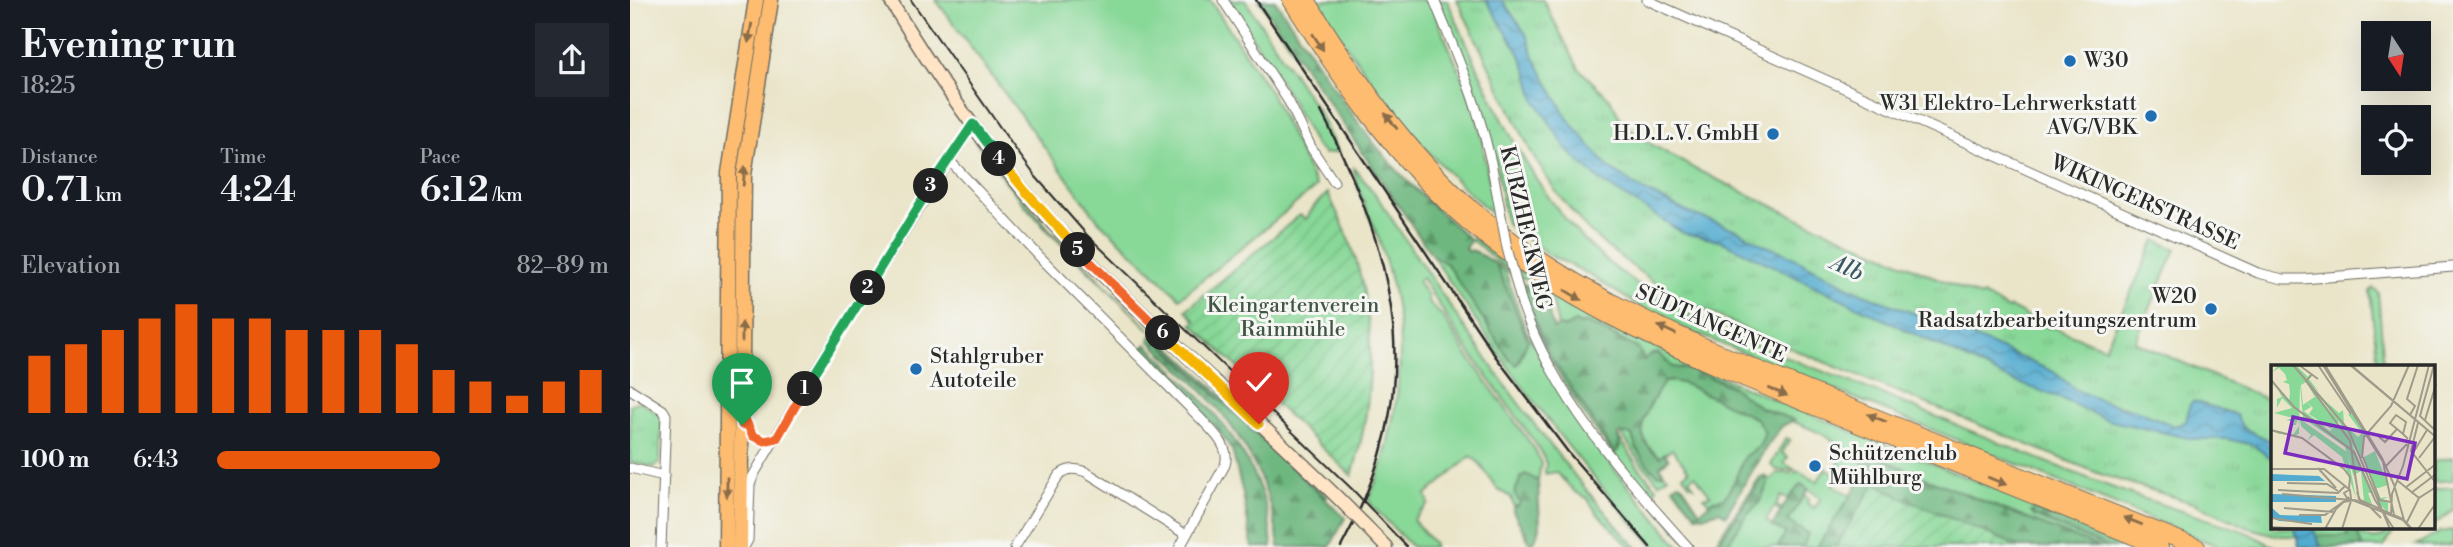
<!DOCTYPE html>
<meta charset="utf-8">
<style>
body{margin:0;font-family:"Libre Bodoni",serif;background:#242831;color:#f1f3f6;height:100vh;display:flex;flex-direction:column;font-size:26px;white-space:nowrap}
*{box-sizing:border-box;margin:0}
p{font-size:23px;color:#9ea1a6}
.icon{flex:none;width:38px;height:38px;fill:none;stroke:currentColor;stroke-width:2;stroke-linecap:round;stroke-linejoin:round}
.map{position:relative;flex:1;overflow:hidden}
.side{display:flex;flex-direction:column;background:#171b24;width:630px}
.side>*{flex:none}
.needle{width:46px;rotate:168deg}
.tools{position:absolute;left:1731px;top:21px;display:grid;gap:14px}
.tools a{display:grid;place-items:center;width:70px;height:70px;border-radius:0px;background:#171b24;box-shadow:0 7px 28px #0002;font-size:35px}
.pin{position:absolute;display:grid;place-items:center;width:60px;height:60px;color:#fff;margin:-72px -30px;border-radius:50% 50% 50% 0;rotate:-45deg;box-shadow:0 0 7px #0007}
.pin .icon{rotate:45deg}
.km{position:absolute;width:35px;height:35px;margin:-18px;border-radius:50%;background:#222;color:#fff;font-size:19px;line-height:35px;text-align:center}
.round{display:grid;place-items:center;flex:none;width:74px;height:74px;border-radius:0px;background:#242831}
.overview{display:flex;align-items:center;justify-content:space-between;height:119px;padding:0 21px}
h1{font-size:38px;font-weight:600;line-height:52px}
.figures{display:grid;grid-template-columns:repeat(3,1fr);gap:10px;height:119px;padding:7px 21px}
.figures div{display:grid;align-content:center}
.figures b{font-size:35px;font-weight:600}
.figures small{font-size:19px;font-weight:400}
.figures p{font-size:19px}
.chart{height:196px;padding:14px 21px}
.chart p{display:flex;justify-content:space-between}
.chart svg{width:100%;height:126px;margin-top:7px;stroke:#ea580c;stroke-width:6}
ul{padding:0 21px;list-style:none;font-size:23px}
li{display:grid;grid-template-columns:112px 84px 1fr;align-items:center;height:52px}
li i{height:18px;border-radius:9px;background:#ea580c}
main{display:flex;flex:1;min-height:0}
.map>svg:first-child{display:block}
.grass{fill:#88d898;stroke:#5a8262;stroke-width:2}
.forest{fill:url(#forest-firs);stroke:#4c7256;stroke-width:2}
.park{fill:url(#park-tufts);stroke:#5a8262;stroke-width:2}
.garden{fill:url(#garden-furrows);stroke:#5a8262;stroke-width:2}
.water{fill:url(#water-waves);stroke:#3f6c7e;stroke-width:2}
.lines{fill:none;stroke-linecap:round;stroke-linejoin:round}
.street-casing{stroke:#6e6c62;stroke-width:11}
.secondary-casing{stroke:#6e6c62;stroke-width:15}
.primary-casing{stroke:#6e6c62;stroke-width:17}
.highway-casing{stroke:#6e6c62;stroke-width:18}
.street{stroke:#fff;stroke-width:9}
.secondary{stroke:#ffe4c6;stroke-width:12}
.primary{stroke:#febc70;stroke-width:14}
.highway{stroke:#febc70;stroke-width:16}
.tram{stroke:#2b2b2b;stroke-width:2}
.rail{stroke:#2b2b2b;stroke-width:2.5}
.street-bridge-casing{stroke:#6e6c62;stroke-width:11;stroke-linecap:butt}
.secondary-bridge-casing{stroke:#6e6c62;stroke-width:15;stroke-linecap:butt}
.street-bridge{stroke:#fff;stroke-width:9}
.secondary-bridge{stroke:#ffe4c6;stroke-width:12}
.oneway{fill:#8a6c4a}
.split-1-casing{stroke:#fff;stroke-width:14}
.split-2-casing{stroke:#fff;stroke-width:14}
.split-3-casing{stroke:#fff;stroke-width:14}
.split-4-casing{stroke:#fff;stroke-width:14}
.split-5-casing{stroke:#fff;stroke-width:14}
.split-6-casing{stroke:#fff;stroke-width:14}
.split-7-casing{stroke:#fff;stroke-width:14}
.split-1{stroke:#f0652b;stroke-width:9}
.split-2{stroke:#22a559;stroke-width:9}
.split-3{stroke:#22a559;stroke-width:9}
.split-4{stroke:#22a559;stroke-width:9}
.split-5{stroke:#f5b400;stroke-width:9}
.split-6{stroke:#f0652b;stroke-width:9}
.split-7{stroke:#f5b400;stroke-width:9}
.poi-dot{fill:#1f6fb2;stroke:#f6f6f2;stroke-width:2.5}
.labels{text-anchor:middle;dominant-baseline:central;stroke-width:6;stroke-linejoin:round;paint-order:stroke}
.poi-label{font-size:21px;fill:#2b2b2b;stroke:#f6f6f2;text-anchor:start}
.street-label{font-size:21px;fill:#2b2b2b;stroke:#f6f6f2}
.park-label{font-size:21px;fill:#425646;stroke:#f6f6f2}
.water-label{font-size:23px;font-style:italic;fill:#395865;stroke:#f6f6f2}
.inset-road{fill:none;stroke:#9e9b8a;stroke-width:2}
.view{fill:#7b2cbf;fill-opacity:0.15;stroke:#7b2cbf;stroke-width:3.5}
.inset-edge{fill:none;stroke:#2b2b2b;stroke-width:3.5}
</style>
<main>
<section class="side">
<div class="overview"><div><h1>Evening run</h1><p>18:25</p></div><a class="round"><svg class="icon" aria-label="share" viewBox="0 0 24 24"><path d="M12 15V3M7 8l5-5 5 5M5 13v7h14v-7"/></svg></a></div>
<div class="figures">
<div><p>Distance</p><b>0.71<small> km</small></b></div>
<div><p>Time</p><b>4:24</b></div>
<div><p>Pace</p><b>6:12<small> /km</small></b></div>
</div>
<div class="chart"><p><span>Elevation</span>82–89 m</p>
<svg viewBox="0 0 160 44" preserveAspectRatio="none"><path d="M5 44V24M15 44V20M25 44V15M35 44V11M45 44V6M55 44V11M65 44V11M75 44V15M85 44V15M95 44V15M105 44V20M115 44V29M125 44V33M135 44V38M145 44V33M155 44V29"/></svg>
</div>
<ul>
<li><b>100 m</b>6:43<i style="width:57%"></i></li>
</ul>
</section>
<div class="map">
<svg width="1823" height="547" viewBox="0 0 1823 547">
<defs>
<pattern id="forest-firs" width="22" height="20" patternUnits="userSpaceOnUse" patternTransform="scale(1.75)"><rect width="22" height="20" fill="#6eb880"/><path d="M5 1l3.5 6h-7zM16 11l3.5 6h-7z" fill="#5b9669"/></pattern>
<pattern id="park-tufts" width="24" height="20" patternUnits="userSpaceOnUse" patternTransform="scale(1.75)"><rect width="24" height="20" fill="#88d898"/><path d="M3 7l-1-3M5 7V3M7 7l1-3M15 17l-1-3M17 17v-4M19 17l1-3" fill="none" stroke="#76ba83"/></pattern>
<pattern id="garden-furrows" width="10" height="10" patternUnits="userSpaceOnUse" patternTransform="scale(1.75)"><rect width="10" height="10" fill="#88d898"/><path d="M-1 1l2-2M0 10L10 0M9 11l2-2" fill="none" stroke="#76ba83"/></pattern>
<pattern id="water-waves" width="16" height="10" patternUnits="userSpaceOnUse" patternTransform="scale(1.75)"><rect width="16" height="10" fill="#53acd0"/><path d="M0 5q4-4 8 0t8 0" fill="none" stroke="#458ca9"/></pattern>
</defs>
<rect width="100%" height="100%" fill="#f6f6f2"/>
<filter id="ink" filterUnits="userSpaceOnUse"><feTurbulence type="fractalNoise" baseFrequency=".0143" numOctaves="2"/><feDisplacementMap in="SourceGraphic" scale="14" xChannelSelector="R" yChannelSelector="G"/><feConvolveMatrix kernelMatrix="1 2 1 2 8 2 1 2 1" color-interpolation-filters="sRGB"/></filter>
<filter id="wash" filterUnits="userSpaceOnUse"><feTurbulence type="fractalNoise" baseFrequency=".00686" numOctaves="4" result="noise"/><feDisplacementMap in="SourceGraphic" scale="28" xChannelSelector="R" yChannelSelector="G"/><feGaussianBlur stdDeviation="1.57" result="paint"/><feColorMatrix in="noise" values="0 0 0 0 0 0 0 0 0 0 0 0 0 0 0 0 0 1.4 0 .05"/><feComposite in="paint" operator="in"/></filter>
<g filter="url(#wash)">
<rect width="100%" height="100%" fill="#eae5c9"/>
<g class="grass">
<path d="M306,0H580L641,93L686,187L550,298L468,220Z"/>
<path d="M599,0H615L689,113L708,152L694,154L685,145L659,96Z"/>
<path d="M687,0H799L838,91L850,128L865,216C793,155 737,80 687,0Z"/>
<path d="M807,0H817C856,85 892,179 960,246C1035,319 1155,355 1251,394C1331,426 1411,462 1492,491C1532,506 1573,517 1613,531C1624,535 1635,543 1646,547H1590L1060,331L1016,310L951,270L919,255L876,223L867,166L855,120Z"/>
<path d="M344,140L419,229L521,331L420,233L391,201Z"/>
<path d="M724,168L746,195C826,317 907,439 1006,547H1000L967,513L957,498L945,492L926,472L915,474L916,464L911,451L834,344L792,278L788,281L798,296V302L813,317L836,353L906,451L911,464L908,481L892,476L884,493L890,503L888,506H884L881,497L868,490L849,463L841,456L796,495L799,504L783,520L804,544V547H782L743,507L738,499C749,478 755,456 760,433C776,363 773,312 750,243C743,222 725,188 724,168Z"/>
<path d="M843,237C957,324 1087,377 1219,430C1316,469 1412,508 1509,547H1502L1427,516L1405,510L1401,512L1404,516L1477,547H1468L1285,474L1248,456L1234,452L1232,462L1237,470L1236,472L1230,468L1225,475L1208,464L1216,450C1191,429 1162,423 1134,409C1122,404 1114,395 1103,387C1087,377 1060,369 1042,367L1032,356L1013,359C1005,345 971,326 956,324C946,323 937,329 928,326C923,303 923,293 900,281C894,278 886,278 880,273C867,261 855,250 841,240Z"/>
<path d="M802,255L817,264L879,359L889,362L898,340L866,264L875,272L896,330L914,364L955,429L988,474L1050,547H1025C941,458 869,357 802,255Z"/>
<path d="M1743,288L1748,292L1754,367H1748L1740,291Z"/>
<path d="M896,302C919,359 950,404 985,454L990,442L988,435L1009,468L1027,488L1024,492V498L1054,539C999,476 941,409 907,331C903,322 896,311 896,302Z"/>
<path d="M525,332L698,496L696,498L523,333Z"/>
<path d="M1042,381L1055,384L1127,419L1135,433L1129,447L1115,456L1104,482L1094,498L1080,505L1074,497L1080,495L1065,475L1059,479L1064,486L1059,484L1053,475L1059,471L1042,449L1030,457C997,433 1018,410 1033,382Z"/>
<path d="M991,433L1002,435C1004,449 1016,465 1028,474L1034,473L1038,476L1029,483L1011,463Z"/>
<path d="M1156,438L1160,440L1152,453L1158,457L1154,463L1165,470H1147L1141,465Z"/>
<path d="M1823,457V480L1804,482V461Z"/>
<path d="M1196,468L1207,475L1202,484L1221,496L1187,547H1173L1178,534L1157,521L1173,495L1179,499L1177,503L1184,508L1191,498L1171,484L1158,499L1151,496L1146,505L1152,509L1151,511L1144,507L1136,521L1156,533L1148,547H1098L1099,542L1117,514L1129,503L1138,484L1130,481L1085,547H1082L1130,477L1135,476L1141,480L1147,473H1166L1169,471L1187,482Z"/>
<path d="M1823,487V510L1804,525V489Z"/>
<path d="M1726,528C1735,541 1751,543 1760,528H1765L1754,547H1732Z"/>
<path d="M1823,530V545L1802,547L1786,545L1810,532Z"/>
</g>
<g class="forest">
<path d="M629,0H645C682,53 715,109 756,158C782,188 811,214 841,240L835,248L838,252L842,250L866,264L898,340L887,365L879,359L817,264L802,255Z"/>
<path d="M890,282C927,300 911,299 924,329L928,326L934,328L945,322L951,325L955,322L1009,349L1014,359L1022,354L1028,353L1042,367L1060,369L1102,387L1131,408L1164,420L1152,426L1137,446L1096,515L1090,511L1073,516L1066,515L1043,487L1049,483L1052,485L1070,512L1083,500L1094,498L1104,482L1115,456L1129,447L1135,433L1127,419L1055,384L1042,381L1034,382C1018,409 996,434 1030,457L1035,453L1039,459L1030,466L1034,473L1028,474C1015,464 1006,450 1002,435L991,433L988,435L990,447L985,454L917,351Z"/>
<path d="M522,335L715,518L700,547H649C640,479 610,429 563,381C549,367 533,354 519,340Z"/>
<path d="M516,344C576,399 638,461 642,547H622L613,494L602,450L589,431L512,349Z"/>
<path d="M1234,452L1248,456L1285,474L1468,547H1390L1270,497L1245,484L1205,547H1187L1236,472V467L1229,457L1230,453Z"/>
<path d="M896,474L908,481L910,528L904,542L900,543L883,511L884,506H888L890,503L884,493L892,476Z"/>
<path d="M1133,478L1137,479L1138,483L1129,503L1117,514L1099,542L1098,547H1085Z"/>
<path d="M1171,484L1178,489L1158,521L1178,534L1173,547H1148L1156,533L1142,526L1158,499Z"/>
<path d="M1405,510L1427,516L1502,547H1477L1404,516L1401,512Z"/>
<path d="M1683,528L1718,536L1715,528H1726L1732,547H1691Z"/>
</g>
<g class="park">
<path d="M827,0H913L949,69L980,99L992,122L1014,140L1067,170L1168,218L1351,297L1353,295L1378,309L1380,307L1419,328L1420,326L1475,348L1525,240L1546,249L1505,342L1643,402V528H1715L1718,536H1648L1617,527L1566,504L1470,474L1135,338L1038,293L977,247L956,228L927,193L903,156Z"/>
<path d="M10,401L32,416L30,463L23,467L0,462V405Z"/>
</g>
<g class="garden">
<path d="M698,193C705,209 714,226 720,242C748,319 745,398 722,476L562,324L566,321L556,310L670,215L676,219L685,205Z"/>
<path d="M1245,483L1270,497L1390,547H1205Z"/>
</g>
<g class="water">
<path d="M856,0H872L896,34L905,59L937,118L978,167L1009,188L1059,213L1107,230L1134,245L1153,252L1231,293L1325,329L1424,372L1446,390L1475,402L1506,410L1544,426L1556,422L1560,404L1564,401L1601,413L1606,415L1613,428L1643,442V460L1623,445L1597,439H1563L1477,420L1430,398L1378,379L1091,241L1053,233L971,181L938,151L905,100L898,74L889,53Z"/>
<path d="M1665,528H1683L1691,547H1669Z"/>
</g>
</g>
<g filter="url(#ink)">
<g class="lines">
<defs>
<g id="street">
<path d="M593,0L659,102L682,149L704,182"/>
<path d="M804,0C829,60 854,118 865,183"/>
<path d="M1017,0L1628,273L1653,279H1673L1823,267"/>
<path d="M318,159L410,257L571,419C583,432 601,447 595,465L550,547"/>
<path d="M892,304C924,397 993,475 1058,547"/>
<path d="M0,389L33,410L36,415L31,547"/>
<path d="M114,417L123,436L135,441L147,438"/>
<path d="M0,468L34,476"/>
<path d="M114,547L118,540L120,485L123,476L183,374L343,124"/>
<path d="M385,547L429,475C438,468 444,468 456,472L555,534"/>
</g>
<g id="secondary">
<path d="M260,0C309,81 364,162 429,230C521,328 624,414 719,509"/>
<path d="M733,523L756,547"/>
</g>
<g id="primary">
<path d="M96,547L99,173L126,0"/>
<path d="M110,547L114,175L141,0"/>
</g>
<g id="highway">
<path d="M661,0C711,80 766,160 838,222C944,313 1079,364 1207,416C1314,459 1422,503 1530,547"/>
<path d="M677,0C723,75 776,151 843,210C949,300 1081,350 1208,402C1327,451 1447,499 1567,547"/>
</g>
</defs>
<use href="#street" class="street-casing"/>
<use href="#secondary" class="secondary-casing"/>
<use href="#primary" class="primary-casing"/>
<use href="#highway" class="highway-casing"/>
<use href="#street" class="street"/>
<use href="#secondary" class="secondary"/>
<use href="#primary" class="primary"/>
<use href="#highway" class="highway"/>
<path class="tram" d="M281,0L381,143L406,177L457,235L724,491L777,547"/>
<g class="rail">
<path d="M626,0L866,357L938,452L1020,547"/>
<path d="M691,111C770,266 798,388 711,547"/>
</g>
<defs>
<path id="street-bridge" d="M865,183L877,248L892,304"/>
<path id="secondary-bridge" d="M719,509L733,523"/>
</defs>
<use href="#street-bridge" class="street-bridge-casing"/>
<use href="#secondary-bridge" class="secondary-bridge-casing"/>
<use href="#street-bridge" class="street-bridge"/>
<use href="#secondary-bridge" class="secondary-bridge"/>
</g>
<defs><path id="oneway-solid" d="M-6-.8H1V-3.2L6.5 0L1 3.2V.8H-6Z" transform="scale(1.75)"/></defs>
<g class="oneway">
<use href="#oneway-solid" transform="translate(120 33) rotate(100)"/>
<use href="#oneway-solid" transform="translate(688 42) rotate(57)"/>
<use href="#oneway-solid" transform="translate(761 121) rotate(-128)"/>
<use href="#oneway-solid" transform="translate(114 176) rotate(-85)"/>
<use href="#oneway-solid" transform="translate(943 295) rotate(31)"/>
<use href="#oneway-solid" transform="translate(1037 330) rotate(-155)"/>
<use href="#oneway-solid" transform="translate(112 332) rotate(-90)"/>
<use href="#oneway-solid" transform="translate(1148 392) rotate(22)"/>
<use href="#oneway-solid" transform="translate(1247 418) rotate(-158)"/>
<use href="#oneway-solid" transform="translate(1367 481) rotate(22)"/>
<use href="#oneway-solid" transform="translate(97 487) rotate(90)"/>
<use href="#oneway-solid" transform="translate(1503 521) rotate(-158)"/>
</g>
</g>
<g class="lines" filter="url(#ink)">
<defs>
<path id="split-1" d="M112,425V413L123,436L135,441L147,438L175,389"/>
<path id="split-2" d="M175,389L238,288"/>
<path id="split-3" d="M238,288L301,186"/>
<path id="split-4" d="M301,186L343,124L369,159"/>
<path id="split-5" d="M369,159L396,192L448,250"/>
<path id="split-6" d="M448,250L533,333"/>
<path id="split-7" d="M533,333L629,424"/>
</defs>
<use href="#split-1" class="split-1-casing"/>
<use href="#split-2" class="split-2-casing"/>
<use href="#split-3" class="split-3-casing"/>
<use href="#split-4" class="split-4-casing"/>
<use href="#split-5" class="split-5-casing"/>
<use href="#split-6" class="split-6-casing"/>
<use href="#split-7" class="split-7-casing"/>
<use href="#split-1" class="split-1"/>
<use href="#split-2" class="split-2"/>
<use href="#split-3" class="split-3"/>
<use href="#split-4" class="split-4"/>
<use href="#split-5" class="split-5"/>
<use href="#split-6" class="split-6"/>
<use href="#split-7" class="split-7"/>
</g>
<g class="poi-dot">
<circle cx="1440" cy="61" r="7"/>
<circle cx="1521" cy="116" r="7"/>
<circle cx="1143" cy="134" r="7"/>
<circle cx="1581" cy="309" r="7"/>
<circle cx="286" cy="369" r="7"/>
<circle cx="1185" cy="466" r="7"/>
</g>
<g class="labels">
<g class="poi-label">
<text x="1454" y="61">W30</text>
<text x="1507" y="104" text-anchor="end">W31 Elektro-Lehrwerkstatt<tspan x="1507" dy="24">AVG/VBK</tspan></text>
<text x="1129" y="134" text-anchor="end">H.D.L.V. GmbH</text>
<text x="1567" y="297" text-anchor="end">W20<tspan x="1567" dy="24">Radsatzbearbeitungszentrum</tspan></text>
<text x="300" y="357">Stahlgruber<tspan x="300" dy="24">Autoteile</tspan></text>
<text x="1199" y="454">Schützenclub<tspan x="1199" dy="24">Mühlburg</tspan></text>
</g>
<g class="street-label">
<text transform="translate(1515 203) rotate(24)">WIKINGERSTRASSE</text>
<text transform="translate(895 228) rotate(77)">KURZHECKWEG</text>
<text transform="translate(1081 324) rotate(24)">SÜDTANGENTE</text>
</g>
<g class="park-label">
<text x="663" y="306">Kleingartenverein<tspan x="663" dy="24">Rainmühle</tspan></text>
</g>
<g class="water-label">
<text transform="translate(1217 268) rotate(24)">Alb</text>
</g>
</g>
<g transform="translate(1641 365)">
<rect width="164" height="164" fill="#eae5c9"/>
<path d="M2,0H25L38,13L41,10H42L38,14L48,27L37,17L60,42L56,37L68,48L72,45L73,59L87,72L91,68L77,49H85L76,36L77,35L78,39L81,41L87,53L86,56L94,70L90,93L81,79L102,128H97L101,139L93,136L90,106L83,110L84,116L74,82L32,53L29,19L28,69L23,71L11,69H8L6,68L3,67L0,65L22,70L28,61L27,53L25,60H20L24,57L15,55L22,53L3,48L21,43L11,33L6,43V34L11,32L0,13L18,36L19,28L18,19L12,17L16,15L14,9L8,3L1,7L6,2ZM35,17L44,32L46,29L71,61L66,62L67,58L59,66L33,46L40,42L36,37L32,40L30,20ZM104,86L117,120L104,124L109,133L117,132L111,135L117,138V147L109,140L93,92Z" fill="#88d898" fill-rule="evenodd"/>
<path d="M29,54L76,87L85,133L71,92L43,70L36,76L40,70L30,61Z" fill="#88d898"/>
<path d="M45,31L68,56L60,64L38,49L42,43L36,37Z" fill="#88d898"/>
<path d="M0,109L48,111L54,116H0ZM0,129L65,131V137H0ZM0,142L9,150L50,151L51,158L8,156L0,152Z" fill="#53acd0"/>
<path class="inset-road" d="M22,0L77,64L119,164M28,0L47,14M47,0L80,49M52,0L112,97L123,150M54,0L111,93L124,122M79,0L165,72M80,0L165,72M163,0L149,51L165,66M41,9L35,16L79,76L88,135M0,15L23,42L83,87L104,135L123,164M139,50L144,41L136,34L147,0M154,55L165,19M147,58L140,86L165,118M0,65L31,73L73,104L79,112L78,124M132,69L135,57L125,50L119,58L132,69L137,74M107,71L114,77L126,64M142,88L156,65M92,92L109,135L120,137M91,93L93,72L120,41L138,0M148,93L164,72M115,101L136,79M47,103L65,123M0,104H53L79,125L80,134M127,116L148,133M16,118L56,119L67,126M124,123L133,155M134,123L165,99M7,125L67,128L74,121M78,125L73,128L76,133L132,155L140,164M86,127L89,135L132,154L141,164M140,128L165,109M11,129L80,135M13,143L63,147M120,149L121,129L132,101L158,0M28,150H54L72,137L84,135L98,141L110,153M0,153L41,159M136,157L148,133L165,122M0,162L36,164M54,164L65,144L78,132M71,164L80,136M147,164L165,138"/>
<path class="view" d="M22,52L144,78L136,114L14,88Z"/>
<rect width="164" height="164" class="inset-edge"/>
</g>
</svg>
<div class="tools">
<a><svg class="needle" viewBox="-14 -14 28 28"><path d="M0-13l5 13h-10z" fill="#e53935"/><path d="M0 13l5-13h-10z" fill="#9ea1a6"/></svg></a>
<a><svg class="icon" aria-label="locate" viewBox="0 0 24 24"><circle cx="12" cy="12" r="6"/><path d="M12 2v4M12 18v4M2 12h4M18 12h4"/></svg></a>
</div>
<div class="pin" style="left:112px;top:425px;background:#1e9e55"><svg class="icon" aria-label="arrive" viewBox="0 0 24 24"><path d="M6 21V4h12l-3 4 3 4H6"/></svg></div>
<div class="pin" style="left:629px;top:424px;background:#d93025"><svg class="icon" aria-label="check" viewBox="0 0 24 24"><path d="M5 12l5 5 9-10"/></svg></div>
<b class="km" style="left:175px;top:389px">1</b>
<b class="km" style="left:238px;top:288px">2</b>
<b class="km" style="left:301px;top:186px">3</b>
<b class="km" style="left:369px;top:159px">4</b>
<b class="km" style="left:448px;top:250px">5</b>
<b class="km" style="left:533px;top:333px">6</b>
</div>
</main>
